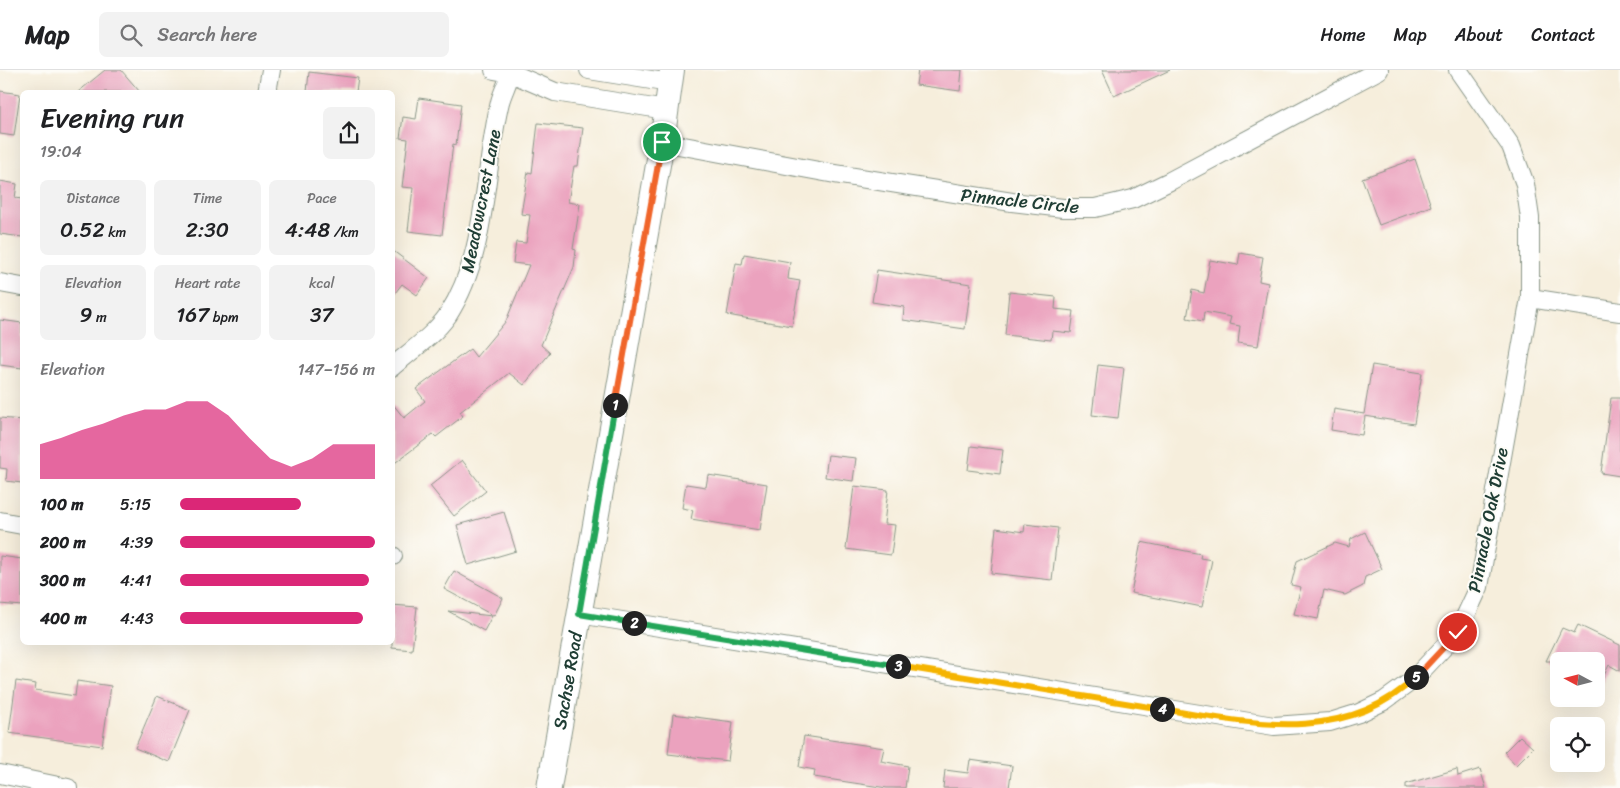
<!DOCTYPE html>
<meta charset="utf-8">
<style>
body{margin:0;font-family:Sriracha,sans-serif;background:#f2f2f2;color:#202124;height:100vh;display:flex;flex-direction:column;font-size:19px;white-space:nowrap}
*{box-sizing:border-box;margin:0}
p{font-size:16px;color:#757577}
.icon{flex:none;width:28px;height:28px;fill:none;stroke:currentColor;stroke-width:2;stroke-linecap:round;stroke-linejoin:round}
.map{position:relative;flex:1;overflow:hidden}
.details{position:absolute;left:20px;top:20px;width:375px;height:555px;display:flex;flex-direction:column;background:#fff;border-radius:8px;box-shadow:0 5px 20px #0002}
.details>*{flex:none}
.needle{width:32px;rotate:277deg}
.fabs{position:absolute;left:1550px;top:582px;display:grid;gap:10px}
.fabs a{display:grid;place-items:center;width:55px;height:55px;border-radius:8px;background:#fff;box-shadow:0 5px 20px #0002;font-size:25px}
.pin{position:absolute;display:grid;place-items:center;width:42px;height:42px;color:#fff;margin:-21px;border:2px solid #fff;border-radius:50%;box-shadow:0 1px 5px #0007}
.km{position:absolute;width:25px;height:25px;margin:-12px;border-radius:50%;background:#222;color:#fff;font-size:14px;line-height:25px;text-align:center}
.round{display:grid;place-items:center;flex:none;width:52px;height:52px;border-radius:8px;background:#f2f2f2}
.head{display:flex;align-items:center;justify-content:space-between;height:85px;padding:0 20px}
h1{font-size:28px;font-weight:600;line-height:38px}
.stats{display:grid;grid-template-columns:repeat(3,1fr);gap:8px;height:85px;padding:5px 20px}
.stats div{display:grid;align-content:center;border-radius:8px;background:#f2f2f2;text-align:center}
.stats b{font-size:21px;font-weight:600}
.stats small{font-size:14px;font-weight:400}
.stats p{font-size:14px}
.chart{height:140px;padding:10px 20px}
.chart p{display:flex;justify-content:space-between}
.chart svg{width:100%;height:90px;margin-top:5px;fill:#db2777;opacity:.7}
ul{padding:0 20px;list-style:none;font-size:16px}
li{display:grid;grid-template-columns:80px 60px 1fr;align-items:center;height:38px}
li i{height:12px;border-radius:6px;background:#db2777}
header{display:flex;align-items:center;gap:30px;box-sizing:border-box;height:70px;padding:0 25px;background:#fff;border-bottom:1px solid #e0e0e0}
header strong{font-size:24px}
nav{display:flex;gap:28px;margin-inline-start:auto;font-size:18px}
.search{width:350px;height:45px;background:#f2f2f2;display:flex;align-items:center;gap:12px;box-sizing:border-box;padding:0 18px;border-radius:8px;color:#757577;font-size:19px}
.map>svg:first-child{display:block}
.building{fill:#eba2be}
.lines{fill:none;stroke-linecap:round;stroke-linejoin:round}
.street-casing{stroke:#8a9688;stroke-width:20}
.secondary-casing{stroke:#8a9688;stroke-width:26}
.street{stroke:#fff;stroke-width:18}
.secondary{stroke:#fff;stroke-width:24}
.split-1-casing{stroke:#fff;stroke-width:10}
.split-2-casing{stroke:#fff;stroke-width:10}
.split-3-casing{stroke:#fff;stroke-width:10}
.split-4-casing{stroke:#fff;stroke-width:10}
.split-5-casing{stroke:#fff;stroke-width:10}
.split-6-casing{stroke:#fff;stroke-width:10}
.split-1{stroke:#f0652b;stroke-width:6}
.split-2{stroke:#22a559;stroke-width:6}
.split-3{stroke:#22a559;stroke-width:6}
.split-4{stroke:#f5b400;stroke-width:6}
.split-5{stroke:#f5b400;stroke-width:6}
.split-6{stroke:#f0652b;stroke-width:6}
.labels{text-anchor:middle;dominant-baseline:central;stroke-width:4;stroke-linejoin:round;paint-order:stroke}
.street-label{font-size:18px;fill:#1f3d34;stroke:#fdfcf7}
</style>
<header>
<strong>Map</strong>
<div class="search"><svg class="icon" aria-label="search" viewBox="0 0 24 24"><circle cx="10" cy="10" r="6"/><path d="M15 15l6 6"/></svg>Search here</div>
<nav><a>Home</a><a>Map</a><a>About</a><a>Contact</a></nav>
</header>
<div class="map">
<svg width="1620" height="718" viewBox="0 0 1620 718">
<rect width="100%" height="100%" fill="#fdfcf7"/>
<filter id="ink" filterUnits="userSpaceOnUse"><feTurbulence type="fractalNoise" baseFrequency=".02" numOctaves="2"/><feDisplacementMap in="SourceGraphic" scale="10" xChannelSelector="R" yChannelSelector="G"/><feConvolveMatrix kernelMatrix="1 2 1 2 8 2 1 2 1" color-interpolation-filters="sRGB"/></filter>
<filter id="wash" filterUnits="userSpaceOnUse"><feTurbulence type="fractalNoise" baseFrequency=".0096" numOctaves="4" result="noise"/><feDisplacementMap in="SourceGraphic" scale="20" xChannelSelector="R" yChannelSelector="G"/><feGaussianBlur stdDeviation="1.12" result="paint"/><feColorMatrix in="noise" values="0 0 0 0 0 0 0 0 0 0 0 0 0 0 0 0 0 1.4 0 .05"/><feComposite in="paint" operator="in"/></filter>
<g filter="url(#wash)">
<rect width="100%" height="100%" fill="#f6eedc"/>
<g id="blocks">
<g class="building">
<path d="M105,0H121L140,22H78Z"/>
<path d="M918,0H962L960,21L916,15Z"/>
<path d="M1102,0H1170L1114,26Z"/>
<path d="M309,2L358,8L356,22H307Z"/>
<path d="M0,21L20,24L14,66L0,64Z"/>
<path d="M419,28L461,34L456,75L453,74L442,165L408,161L413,118L402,117L408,69L400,68L403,47L416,49Z"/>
<path d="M538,53L583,58L578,96H574L568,132L580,134L573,179L576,180L574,197L541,275L550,283L524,315L509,303L460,342L463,346L436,367L433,364L392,395V333L404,348L425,331L416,319L470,279L476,287L506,251L529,195L513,193L516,172L526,173L530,145L521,144L528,102L532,103Z"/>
<path d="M1415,89L1431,136L1379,155L1362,108Z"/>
<path d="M0,111L17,114L15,128L22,129V167L0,164Z"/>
<path d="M392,180L429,208L417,225L402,214L392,227Z"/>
<path d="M1240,183L1263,187L1259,211L1268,213L1258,276L1238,273L1240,256L1229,254L1231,247L1204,242L1203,251L1187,248L1192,220L1204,223L1210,190L1238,195Z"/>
<path d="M744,184L790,192L788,209L800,211L792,256L727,245L736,193L742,194Z"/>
<path d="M877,200L971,214L965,259L903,250L904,237L872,232Z"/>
<path d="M1009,222L1056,227L1055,239L1074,241L1071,263L1052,261L1051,270L1005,265Z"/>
<path d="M0,250L22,253V298L0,295Z"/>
<path d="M1098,295L1124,298L1118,348L1092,345Z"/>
<path d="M1372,295L1422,303L1414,354L1365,346L1362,365L1331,360L1334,339L1364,344Z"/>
<path d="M1611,328H1620V406L1601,403Z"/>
<path d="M0,348L22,350V413L6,411L7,399L0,398Z"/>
<path d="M971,376L1003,380L1000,404L968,400Z"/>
<path d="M828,385L856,388L853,411L825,407Z"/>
<path d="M462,390L486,421L454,446L430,416Z"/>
<path d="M708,405L767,414L760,460L691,449L693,440L682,438L686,414L706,417Z"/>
<path d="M854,416L888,420L884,454L895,455L891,485L846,479Z"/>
<path d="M504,442L516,481L468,495L457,455Z"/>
<path d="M1025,454L1058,458L1052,510L991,503L996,458L1024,462Z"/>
<path d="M1365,462L1382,499L1365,507L1363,516L1345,525L1324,520L1318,549L1294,544L1301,517L1291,515L1297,491L1335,473L1349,477L1351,469Z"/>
<path d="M1141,472L1201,484L1200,488L1212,490L1202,537L1131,523Z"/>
<path d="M0,486L22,489V536L0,534Z"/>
<path d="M454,501L503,528L494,546L444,519Z"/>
<path d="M392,535L417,537L412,580L392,578Z"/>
<path d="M448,541L492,546L484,561Z"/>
<path d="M1578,555L1620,575V601L1609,595L1596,622V591H1546L1562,558L1574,563Z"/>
<path d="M16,611L36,614L35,620L75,626L77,611L111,616L102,676L9,663Z"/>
<path d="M157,626L190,640L169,692L135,678Z"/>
<path d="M673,644L733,652L728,691L668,684Z"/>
<path d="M804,666L884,678L881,691L908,696L905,718H887L814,707L815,700L799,697Z"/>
<path d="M1520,666L1533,678L1516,695L1504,682Z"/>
<path d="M970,690L1012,696L1009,718H943L945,700L968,703Z"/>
<path d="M1457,699L1458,706L1480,699L1486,718H1406V714Z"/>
</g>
</g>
</g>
<g filter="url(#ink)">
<use href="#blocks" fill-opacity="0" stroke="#8a9688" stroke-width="1"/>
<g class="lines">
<defs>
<g id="street">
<path d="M494,0L511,3L555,22L666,40"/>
<path d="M589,0L670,13"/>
<path d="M267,22L271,0"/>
<path d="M662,72L835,104L1012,132L1063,138H1095L1133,129L1170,111L1379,0"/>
<path d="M0,213L22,217"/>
<path d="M1530,228L1620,242"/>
<path d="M392,297C411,281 434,265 448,245C488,183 483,102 500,32C503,21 509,11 511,0"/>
<path d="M0,451L22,455"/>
<path d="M392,486H393"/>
<path d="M579,544L1274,656L1330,652L1359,643L1384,631L1413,610L1458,562L1479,517L1530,228V148L1525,114L1511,76L1458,0"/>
<path d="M0,704L68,718"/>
</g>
<g id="secondary">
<path id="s1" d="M549,718L662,72L672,0"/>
</g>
</defs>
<use href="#street" class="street-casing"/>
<use href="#secondary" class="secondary-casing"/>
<use href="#street" class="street"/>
<use href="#secondary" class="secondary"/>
</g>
</g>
<g class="lines" filter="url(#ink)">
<defs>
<path id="split-1" d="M615,335L662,72"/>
<path id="split-2" d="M615,335L579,544L634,553"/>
<path id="split-3" d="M634,553L898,596"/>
<path id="split-4" d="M898,596L1162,639"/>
<path id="split-5" d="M1162,639C1249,653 1345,676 1416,607"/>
<path id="split-6" d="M1416,607L1458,562"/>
</defs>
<use href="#split-1" class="split-1-casing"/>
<use href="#split-2" class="split-2-casing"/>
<use href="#split-3" class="split-3-casing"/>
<use href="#split-4" class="split-4-casing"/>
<use href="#split-5" class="split-5-casing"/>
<use href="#split-6" class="split-6-casing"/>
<use href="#split-1" class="split-1"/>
<use href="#split-2" class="split-2"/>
<use href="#split-3" class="split-3"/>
<use href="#split-4" class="split-4"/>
<use href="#split-5" class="split-5"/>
<use href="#split-6" class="split-6"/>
</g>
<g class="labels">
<g class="street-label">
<text transform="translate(481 131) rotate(-79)">Meadowcrest Lane</text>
<text transform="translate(1020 131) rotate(6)">Pinnacle Circle</text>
<text transform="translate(1488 450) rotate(-79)">Pinnacle Oak Drive</text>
<text stroke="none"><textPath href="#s1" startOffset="109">Sachse Road</textPath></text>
</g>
</g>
</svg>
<div class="fabs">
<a><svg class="needle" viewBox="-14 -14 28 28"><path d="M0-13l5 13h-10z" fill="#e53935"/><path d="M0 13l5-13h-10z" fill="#757577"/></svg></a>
<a><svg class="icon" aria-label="locate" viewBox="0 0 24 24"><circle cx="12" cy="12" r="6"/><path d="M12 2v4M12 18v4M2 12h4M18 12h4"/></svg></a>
</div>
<div class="pin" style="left:662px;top:72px;background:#1e9e55"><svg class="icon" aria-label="arrive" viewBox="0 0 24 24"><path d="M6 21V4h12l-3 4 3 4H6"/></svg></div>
<div class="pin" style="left:1458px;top:562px;background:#d93025"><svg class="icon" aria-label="check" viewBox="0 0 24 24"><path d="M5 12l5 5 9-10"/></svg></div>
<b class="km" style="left:615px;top:335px">1</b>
<b class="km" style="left:634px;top:553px">2</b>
<b class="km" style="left:898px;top:596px">3</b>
<b class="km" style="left:1162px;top:639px">4</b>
<b class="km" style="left:1416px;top:607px">5</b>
<section class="details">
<div class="head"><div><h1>Evening run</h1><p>19:04</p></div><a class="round"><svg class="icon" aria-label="share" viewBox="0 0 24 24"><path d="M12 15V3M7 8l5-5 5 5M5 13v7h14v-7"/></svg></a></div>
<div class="stats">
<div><p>Distance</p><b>0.52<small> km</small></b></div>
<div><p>Time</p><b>2:30</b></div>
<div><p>Pace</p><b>4:48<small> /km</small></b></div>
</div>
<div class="stats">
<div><p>Elevation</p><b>9<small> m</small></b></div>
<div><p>Heart rate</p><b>167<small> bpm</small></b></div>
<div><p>kcal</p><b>37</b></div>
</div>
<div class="chart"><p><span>Elevation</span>147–156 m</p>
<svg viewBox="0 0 160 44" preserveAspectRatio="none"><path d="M0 44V27L10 24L20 20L30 17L40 13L50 10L60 10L70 6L80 6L90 13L100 24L110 34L120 38L130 34L140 27L150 27L160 27V44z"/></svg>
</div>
<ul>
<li><b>100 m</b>5:15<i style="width:62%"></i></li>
<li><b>200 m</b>4:39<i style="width:100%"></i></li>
<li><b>300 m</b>4:41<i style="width:97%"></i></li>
<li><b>400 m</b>4:43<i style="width:94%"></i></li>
</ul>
</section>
</div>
